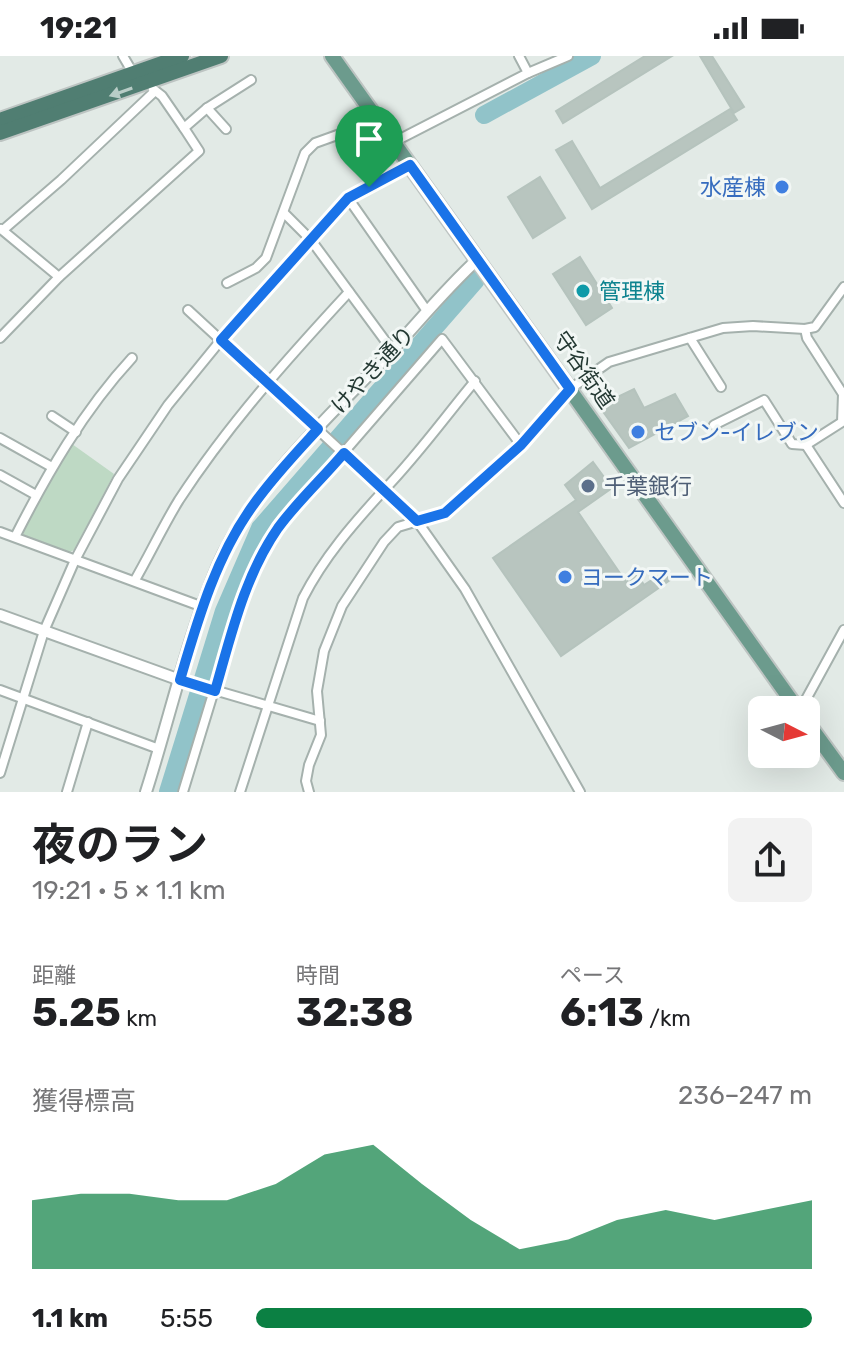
<!DOCTYPE html>
<html lang="ja">
<meta charset="utf-8">
<style>
body{margin:0;font-family:Rubik,"Noto Sans JP",sans-serif;background:#f2f2f2;color:#202124;height:100vh;display:flex;flex-direction:column;font-size:30px;white-space:nowrap}
*{box-sizing:border-box;margin:0}
p{font-size:26px;color:#757577}
.icon{flex:none;width:44px;height:44px;fill:none;stroke:currentColor;stroke-width:2;stroke-linecap:round;stroke-linejoin:round}
.map{position:relative;height:736px;overflow:hidden}
.details{display:flex;flex-direction:column;background:#fff;flex:1}
.details>*{flex:none}
.needle{width:52px;rotate:96deg}
.buttons{position:absolute;left:748px;top:640px;display:grid;gap:16px}
.buttons a{display:grid;place-items:center;width:72px;height:72px;border-radius:12px;background:#fff;box-shadow:0 8px 32px #0002;font-size:40px}
.pin{position:absolute;display:grid;place-items:center;width:68px;height:68px;color:#fff;margin:-82px -34px;border-radius:50% 50% 50% 0;rotate:-45deg;box-shadow:0 0 8px #0007}
.pin .icon{rotate:45deg}
.round{display:grid;place-items:center;flex:none;width:84px;height:84px;border-radius:12px;background:#f2f2f2}
.overview{display:flex;align-items:center;justify-content:space-between;height:136px;padding:0 32px}
h1{font-size:44px;font-weight:700;line-height:60px}
.figures{display:grid;grid-template-columns:repeat(3,1fr);gap:12px;height:136px;padding:8px 32px}
.figures div{display:grid;align-content:center}
.figures b{font-size:40px;font-weight:700}
.figures small{font-size:22px;font-weight:400}
.figures p{font-size:22px}
.chart{height:224px;padding:16px 32px}
.chart p{display:flex;justify-content:space-between}
.chart svg{width:100%;height:144px;margin-top:8px;fill:#0b8043;opacity:.7}
ul{padding:0 32px;list-style:none;font-size:26px}
li{display:grid;grid-template-columns:128px 96px 1fr;align-items:center;height:60px}
li i{height:20px;border-radius:10px;background:#0b8043}
.status{display:flex;justify-content:space-between;align-items:center;height:56px;padding:0 40px;background:#fff;direction:ltr}
.status svg{height:22px;fill:currentColor}
.map>svg:first-child{display:block}
.green{fill:#bed9c4}
.lines{fill:none;stroke-linecap:round;stroke-linejoin:round}
.river{stroke:#91c3c9;stroke-width:18}
.building{fill:#b8c5bf;stroke:#b5c3bd;stroke-width:2}
.minor-casing{stroke:#a5b1ad;stroke-width:12}
.tertiary-casing{stroke:#a5b1ad;stroke-width:14}
.primary-casing{stroke:#bdc4c2;stroke-width:18}
.trunk-casing{stroke:#bdc4c2;stroke-width:18}
.minor{stroke:#fff;stroke-width:8}
.tertiary{stroke:#fff;stroke-width:10}
.primary{stroke:#6c9b8d;stroke-width:14}
.trunk{stroke:#507e72;stroke-width:14}
.oneway{fill:#b9cdc7}
.route-casing{stroke:#fff;stroke-width:16}
.route{stroke:#1a73e8;stroke-width:10}
.shop-dot{fill:#3f7fe0;stroke:#f2f7f5;stroke-width:3}
.culture-dot{fill:#0f9aa8;stroke:#f2f7f5;stroke-width:3}
.service-dot{fill:#5c6f8a;stroke:#f2f7f5;stroke-width:3}
.labels{text-anchor:middle;dominant-baseline:central;stroke-width:6;stroke-linejoin:round;paint-order:stroke}
.shop-label{font-size:22px;fill:#366cbe;stroke:#f2f7f5;text-anchor:start}
.culture-label{font-size:22px;fill:#0d838f;stroke:#f2f7f5;text-anchor:start}
.street-label{font-size:22px;fill:#243933;stroke:#f2f7f5}
.service-label{font-size:22px;fill:#4e5e75;stroke:#f2f7f5;text-anchor:start}
</style>
<div class="status"><b>19:21</b><svg viewBox="0 0 49 12"><path d="M0 12V9h3v3zM5 12V6h3v6zM10 12V3h3v9zM15 12V0h3v12zM26 1h20v11H26zM47 4h2v5h-2z"/></svg></div>
<div class="map">
<svg width="844" height="736" viewBox="0 0 844 736">
<rect width="100%" height="100%" fill="#e2eae6"/>
<path class="green" d="M72,388L114,418L74,494L70,496L24,479L22,475L55,409Z"/>
<g class="lines">
<g class="river">
<path d="M484,59L592,0"/>
<path d="M168,736L224,555L260,472L476,224"/>
</g>
</g>
<g class="building">
<path d="M645,0H672L563,67L556,55Z"/>
<path d="M700,0H712L744,51L734,57Z"/>
<path d="M730,53L737,64L592,153L556,94L572,85L600,132Z"/>
<path d="M540,121L565,162L533,182L508,141Z"/>
<path d="M580,201L612,252L586,269L553,218Z"/>
<path d="M634,333L644,352L675,338L688,360L629,392L599,350Z"/>
<path d="M593,406L612,432L578,456L626,526L637,518L644,529L664,516L670,524L561,600L493,502L576,444L565,429Z"/>
</g>
<g class="lines">
<defs>
<g id="minor">
<path d="M123,0L133,17"/>
<path d="M519,0L528,17"/>
<path d="M153,33L162,40L184,72"/>
<path d="M207,52L226,73"/>
<path d="M394,86L528,17L568,0"/>
<path d="M348,142L427,255"/>
<path d="M284,157L311,184L392,294"/>
<path d="M1,173L59,221"/>
<path d="M3,174L61,124L154,36"/>
<path d="M227,227L256,212L266,202L305,97L315,87L379,64"/>
<path d="M188,254L417,465L465,533L580,736"/>
<path d="M0,282L59,221L199,95L184,72L207,52L251,24"/>
<path d="M690,282L721,331"/>
<path d="M52,360L76,376"/>
<path d="M714,369L764,344L792,388L806,389L842,366L843,338L807,282L805,273"/>
<path d="M0,382L50,410"/>
<path d="M806,389L844,447"/>
<path d="M0,419L36,439"/>
<path d="M0,476L203,551"/>
<path d="M15,481C47,418 83,355 132,302"/>
<path d="M135,524C150,498 163,470 179,444C228,369 288,302 349,236"/>
<path d="M180,624L320,665"/>
<path d="M0,634L159,693"/>
<path d="M797,653L804,647L844,574"/>
<path d="M0,717L44,575L75,504L118,423L168,349L221,284L348,142L410,109"/>
<path d="M67,736L88,666"/>
<path d="M183,736L241,546L266,492L279,471L442,283L521,389"/>
<path d="M240,736L303,542C324,501 353,468 384,434C417,400 445,361 475,325"/>
<path d="M309,736L306,725L309,709L321,679L317,635L324,595L342,550L384,486L398,471L445,457L521,389L570,333L609,306L723,272L753,270L805,273L815,271L844,231"/>
</g>
<g id="tertiary">
<path d="M0,559L180,624"/>
<path d="M146,736C170,661 187,582 218,509C254,428 326,364 386,301C417,268 445,233 478,203"/>
</g>
<g id="primary">
<path d="M332,0L798,654"/>
<path d="M806,665L844,717"/>
</g>
<g id="trunk">
<path d="M0,64L182,0"/>
<path d="M0,77L221,0"/>
</g>
</defs>
<use href="#minor" class="minor-casing"/>
<use href="#tertiary" class="tertiary-casing"/>
<use href="#primary" class="primary-casing"/>
<use href="#trunk" class="trunk-casing"/>
<use href="#minor" class="minor"/>
<use href="#tertiary" class="tertiary"/>
<use href="#primary" class="primary"/>
<use href="#trunk" class="trunk"/>
</g>
<defs><path id="oneway-solid" d="M-6-.8H1V-3.2L6.5 0L1 3.2V.8H-6Z" transform="scale(2)"/></defs>
<use class="oneway" href="#oneway-solid" transform="translate(121 36) rotate(161)"/>
<g class="lines">
<defs>
<path id="route" d="M410,109L570,333L521,389L445,457L417,465L344,397C323,422 297,446 278,472C244,521 231,580 215,635L180,624C198,563 216,500 254,448C273,421 296,397 318,373L221,284L348,142Z"/>
</defs>
<use href="#route" class="route-casing"/>
<use href="#route" class="route"/>
</g>
<g class="shop-dot">
<circle cx="782" cy="131" r="8"/>
<circle cx="638" cy="376" r="8"/>
<circle cx="565" cy="521" r="8"/>
</g>
<circle class="culture-dot" cx="583" cy="235" r="8"/>
<circle class="service-dot" cx="588" cy="430" r="8"/>
<g class="labels">
<g class="shop-label">
<text x="766" y="131" text-anchor="end">水産棟</text>
<text x="654" y="376">セブン-イレブン</text>
<text x="581" y="521">ヨークマート</text>
</g>
<g class="culture-label">
<text x="599" y="235">管理棟</text>
</g>
<g class="street-label">
<text transform="translate(373 314) rotate(-47)">けやき通り</text>
<text transform="translate(584 314) rotate(55)">守谷街道</text>
</g>
<g class="service-label">
<text x="604" y="430">千葉銀行</text>
</g>
</g>
</svg>
<div class="buttons">
<a><svg class="needle" viewBox="-14 -14 28 28"><path d="M0-13l5 13h-10z" fill="#e53935"/><path d="M0 13l5-13h-10z" fill="#757577"/></svg></a>
</div>
<div class="pin" style="left:369px;top:131px;background:#1e9e55"><svg class="icon" aria-label="arrive" viewBox="0 0 24 24"><path d="M6 21V4h12l-3 4 3 4H6"/></svg></div>
</div>
<section class="details">
<div class="overview"><div><h1>夜のラン</h1><p>19:21 · 5 × 1.1 km</p></div><a class="round"><svg class="icon" aria-label="share" viewBox="0 0 24 24"><path d="M12 15V3M7 8l5-5 5 5M5 13v7h14v-7"/></svg></a></div>
<div class="figures">
<div><p>距離</p><b>5.25<small> km</small></b></div>
<div><p>時間</p><b>32:38</b></div>
<div><p>ペース</p><b>6:13<small> /km</small></b></div>
</div>
<div class="chart"><p><span>獲得標高</span>236–247 m</p>
<svg viewBox="0 0 160 44" preserveAspectRatio="none"><path d="M0 44V23L10 21L20 21L30 23L40 23L50 18L60 9L70 6L80 18L90 29L100 38L110 35L120 29L130 26L140 29L150 26L160 23V44z"/></svg>
</div>
<ul>
<li><b>1.1 km</b>5:55<i style="width:100%"></i></li>
</ul>
</section>
